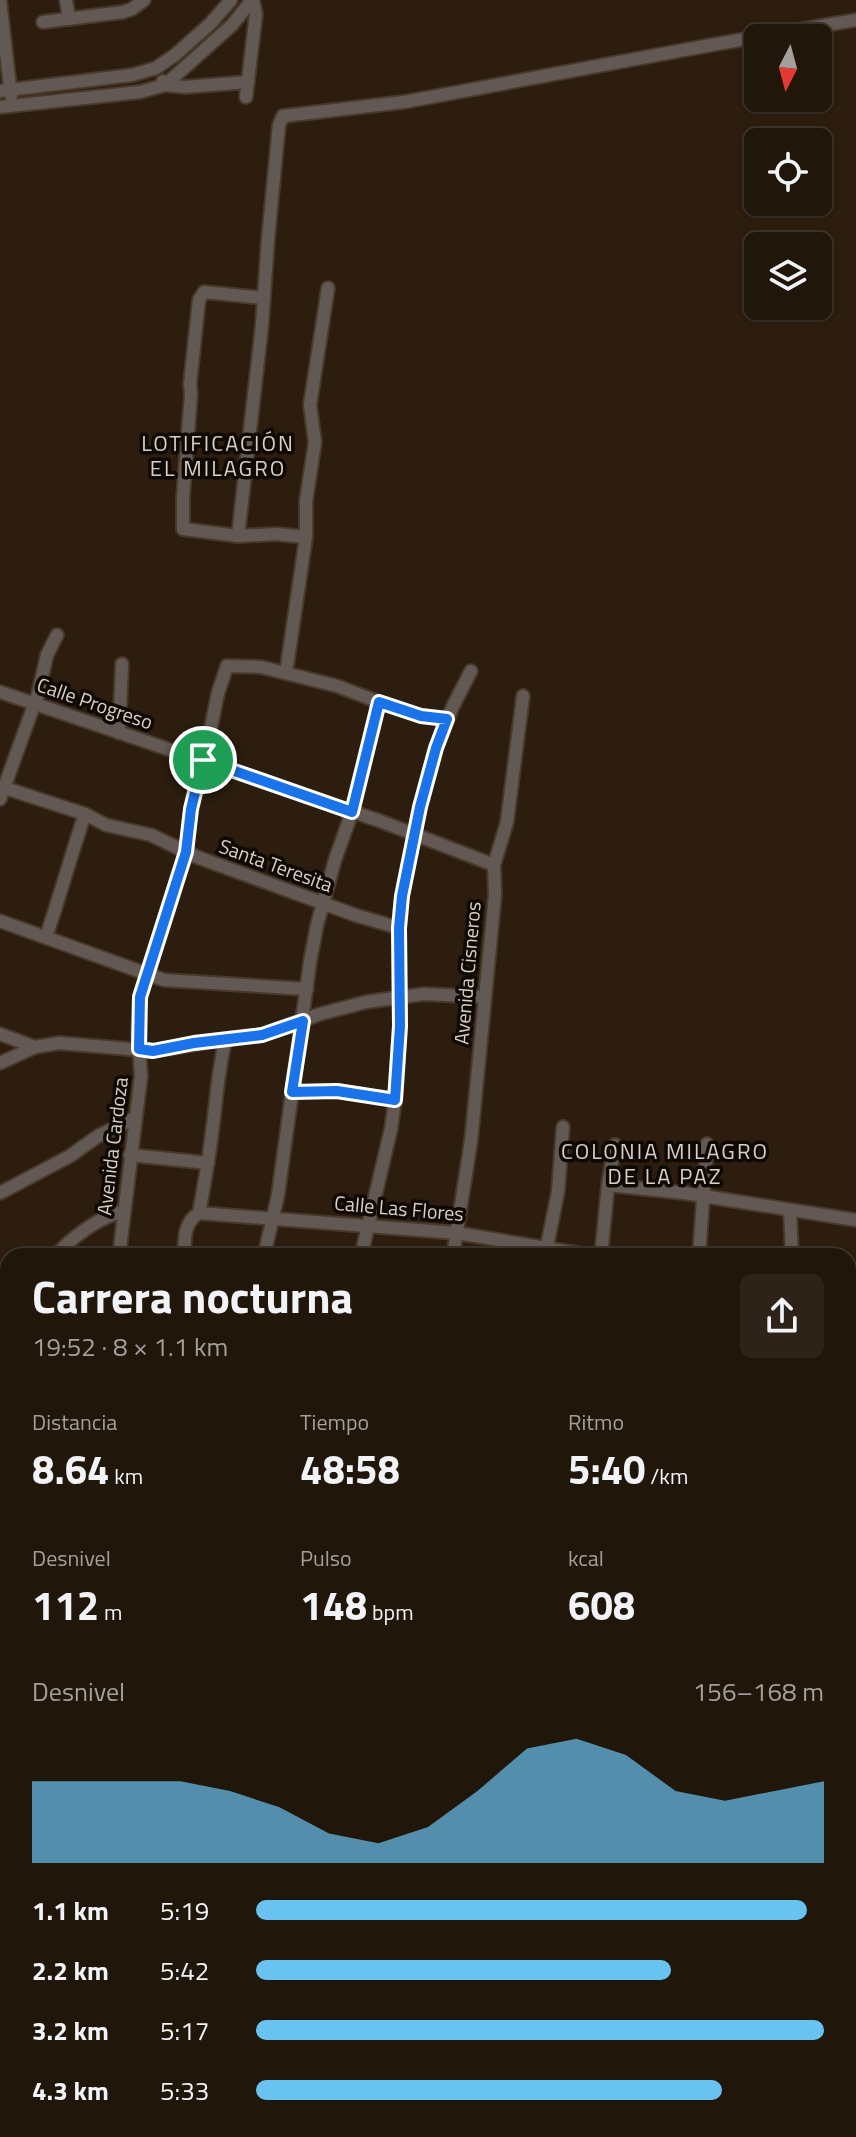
<!DOCTYPE html>
<html lang="es">
<meta charset="utf-8">
<style>
body{margin:0;font-family:"Titillium Web",sans-serif;background:#2d2318;color:#f1f3f6;height:100vh;display:flex;flex-direction:column;font-size:30px;white-space:nowrap}
*{box-sizing:border-box;margin:0}
p{font-size:26px;color:#a29f9c}
.icon{flex:none;width:44px;height:44px;fill:none;stroke:currentColor;stroke-width:2;stroke-linecap:round;stroke-linejoin:round}
.map{position:relative;flex:1;overflow:hidden}
.drawer{position:absolute;left:0px;top:1248px;width:856px;height:890px;display:flex;flex-direction:column;background:#21160a;border-radius:24px 24px 0 0;box-shadow:0 2px 6px #0004,0 0 0 2px #3e352b}
.drawer>*{flex:none}
.needle{width:52px;rotate:186deg}
.controls{position:absolute;left:744px;top:24px;display:grid;gap:16px}
.controls a{display:grid;place-items:center;width:88px;height:88px;border-radius:12px;background:#21160a;box-shadow:0 2px 6px #0004,0 0 0 2px #3e352b;font-size:40px}
.pin{position:absolute;display:grid;place-items:center;width:68px;height:68px;color:#fff;margin:-34px;border:4px solid #fff;border-radius:50%;box-shadow:0 2px 8px #0007}
.round{display:grid;place-items:center;flex:none;width:84px;height:84px;border-radius:12px;background:#2d2318}
.headline{display:flex;align-items:center;justify-content:space-between;height:136px;padding:0 32px}
h1{font-size:44px;font-weight:700;line-height:60px}
.metrics{display:grid;grid-template-columns:repeat(3,1fr);gap:12px;height:136px;padding:8px 32px}
.metrics div{display:grid;align-content:center}
.metrics b{font-size:40px;font-weight:700}
.metrics small{font-size:22px;font-weight:400}
.metrics p{font-size:22px}
.chart{height:224px;padding:16px 32px}
.chart p{display:flex;justify-content:space-between}
.chart svg{width:100%;height:144px;margin-top:8px;fill:#69c3f1;opacity:.7}
ul{padding:0 32px;list-style:none;font-size:26px}
li{display:grid;grid-template-columns:128px 96px 1fr;align-items:center;height:60px}
li i{height:20px;border-radius:10px;background:#69c3f1}
.map>svg:first-child{display:block}
.park{fill:#364f3e}
.lines{fill:none;stroke-linecap:round;stroke-linejoin:round}
.minor-casing{stroke:#48392b;stroke-width:16}
.minor{stroke:#635954;stroke-width:12}
.route-casing{stroke:#fff;stroke-width:16}
.route{stroke:#1a73e8;stroke-width:10}
.labels{text-anchor:middle;dominant-baseline:central;stroke-width:7;stroke-linejoin:round;paint-order:stroke}
.street-label{font-size:20px;fill:#dacfc6;stroke:#0f0904}
.neighbourhood-label{font-size:22px;letter-spacing:2px;fill:#dacfc6;stroke:#0f0904}
</style>
<div class="map">
<svg width="856" height="2137" viewBox="0 0 856 2137">
<rect width="100%" height="100%" fill="#2c1d0e"/>
<path class="park" d="M8,2008V2130H154L153,2137H0V2067Z"/>
<g class="lines">
<defs>
<g id="minor">
<path d="M0,0L11,96"/>
<path d="M66,0L69,19"/>
<path d="M43,22L123,12L132,9L144,0"/>
<path d="M163,81L165,85L185,87L248,82"/>
<path d="M0,91L132,75L156,68L175,55L210,24L231,0"/>
<path d="M246,97L256,14L253,0"/>
<path d="M0,107L140,92L165,85L232,25L252,0"/>
<path d="M264,298L204,292L199,300L190,384L191,394L183,497V529L238,536L276,534L306,537"/>
<path d="M238,536L262,325L268,239L279,125L283,116L404,102L711,45L856,20"/>
<path d="M286,673L306,537V501L315,442L310,405L328,288"/>
<path d="M0,692L380,821L494,865"/>
<path d="M119,733L122,664"/>
<path d="M5,788L85,814L106,825L151,835L197,857L355,915L399,928"/>
<path d="M0,799L38,694L47,655L57,635"/>
<path d="M0,921L164,980L307,989"/>
<path d="M46,937C60,896 71,855 85,814"/>
<path d="M0,1034L35,1047L59,1043L153,1051L226,1039L262,1035L320,1014L366,1002L424,994L485,997"/>
<path d="M0,1063L35,1047"/>
<path d="M292,1092L337,1091L395,1100"/>
<path d="M130,1155L208,1163"/>
<path d="M608,1185L684,1193L856,1220"/>
<path d="M0,1193L70,1156L98,1136L135,1118"/>
<path d="M790,1210L792,1256"/>
<path d="M199,1213L457,1233L594,1256"/>
<path d="M56,1256C69,1239 103,1214 124,1212"/>
<path d="M119,1256L141,1076L138,1033L140,997L186,852L191,809L198,776L211,727L218,693L227,666L261,667L337,686L379,702L421,716L447,719"/>
<path d="M184,1256C185,1239 183,1223 199,1213C204,1186 209,1159 212,1132C217,1099 217,1072 226,1039"/>
<path d="M264,1256L278,1195L310,962L317,925L335,860L352,812L379,702"/>
<path d="M361,1256L391,1129L395,1100L400,1026L399,928L402,896L420,807L436,748L453,706L471,671"/>
<path d="M453,1256L471,1141L479,1060L495,895L494,865L507,822L523,696"/>
<path d="M545,1256L558,1192L563,1127"/>
<path d="M601,1256L608,1185L615,1145"/>
<path d="M699,1256L707,1144"/>
<path d="M0,1275L8,1276"/>
<path d="M848,1299H856"/>
<path d="M0,1359L8,1355"/>
<path d="M0,1381L8,1426"/>
<path d="M848,1405L856,1406"/>
<path d="M0,1508L8,1512"/>
<path d="M848,1520L856,1519"/>
<path d="M848,1614H856"/>
<path d="M0,1639L8,1643"/>
<path d="M848,1693L856,1695"/>
<path d="M848,1784L856,1785"/>
<path d="M848,1883L856,1884"/>
<path d="M848,1968H856"/>
<path d="M848,2044L856,2045"/>
<path d="M0,2075L8,1977"/>
<path d="M776,2130L804,2137"/>
<path d="M153,2137L154,2130"/>
<path d="M254,2137L255,2130"/>
<path d="M746,2137L747,2130"/>
</g>
</defs>
<use href="#minor" class="minor-casing"/>
<use href="#minor" class="minor"/>
</g>
<g class="lines">
<defs>
<path id="route" d="M379,702L421,716L447,719L436,748L420,807L402,896L399,928L400,1026L395,1100L337,1091L292,1092L303,1021L262,1035L194,1043L153,1051L139,1049L140,997L186,852L191,809L203,760L352,812Z"/>
</defs>
<use href="#route" class="route-casing"/>
<use href="#route" class="route"/>
</g>
<g class="labels">
<g class="street-label">
<text transform="translate(95 703) rotate(19)">Calle Progreso</text>
<text transform="translate(276 865) rotate(20)">Santa Teresita</text>
<text transform="translate(467 973) rotate(-85)">Avenida Cisneros</text>
<text transform="translate(112 1146) rotate(-83)">Avenida Cardoza</text>
<text transform="translate(399 1208) rotate(5)">Calle Las Flores</text>
</g>
<g class="neighbourhood-label">
<text x="218" y="443">LOTIFICACIÓN<tspan x="218" dy="25">EL MILAGRO</tspan></text>
<text x="665" y="1151">COLONIA MILAGRO<tspan x="665" dy="25">DE LA PAZ</tspan></text>
</g>
</g>
</svg>
<div class="controls">
<a><svg class="needle" viewBox="-14 -14 28 28"><path d="M0-13l5 13h-10z" fill="#e53935"/><path d="M0 13l5-13h-10z" fill="#a29f9c"/></svg></a>
<a><svg class="icon" aria-label="locate" viewBox="0 0 24 24"><circle cx="12" cy="12" r="6"/><path d="M12 2v4M12 18v4M2 12h4M18 12h4"/></svg></a>
<a><svg class="icon" aria-label="layers" viewBox="0 0 24 24"><path d="M12 4l9 5-9 5-9-5zM3 14l9 5 9-5"/></svg></a>
</div>
<div class="pin" style="left:203px;top:760px;background:#1e9e55"><svg class="icon" aria-label="arrive" viewBox="0 0 24 24"><path d="M6 21V4h12l-3 4 3 4H6"/></svg></div>
<section class="drawer">
<div class="headline"><div><h1>Carrera nocturna</h1><p>19:52 · 8 × 1.1 km</p></div><a class="round"><svg class="icon" aria-label="share" viewBox="0 0 24 24"><path d="M12 15V3M7 8l5-5 5 5M5 13v7h14v-7"/></svg></a></div>
<div class="metrics">
<div><p>Distancia</p><b>8.64<small> km</small></b></div>
<div><p>Tiempo</p><b>48:58</b></div>
<div><p>Ritmo</p><b>5:40<small> /km</small></b></div>
</div>
<div class="metrics">
<div><p>Desnivel</p><b>112<small> m</small></b></div>
<div><p>Pulso</p><b>148<small> bpm</small></b></div>
<div><p>kcal</p><b>608</b></div>
</div>
<div class="chart"><p><span>Desnivel</span>156–168 m</p>
<svg viewBox="0 0 160 44" preserveAspectRatio="none"><path d="M0 44V19L10 19L20 19L30 19L40 22L50 27L60 35L70 38L80 33L90 22L100 9L110 6L120 11L130 22L140 25L150 22L160 19V44z"/></svg>
</div>
<ul>
<li><b>1.1 km</b>5:19<i style="width:97%"></i></li>
<li><b>2.2 km</b>5:42<i style="width:73%"></i></li>
<li><b>3.2 km</b>5:17<i style="width:100%"></i></li>
<li><b>4.3 km</b>5:33<i style="width:82%"></i></li>
</ul>
</section>
</div>
